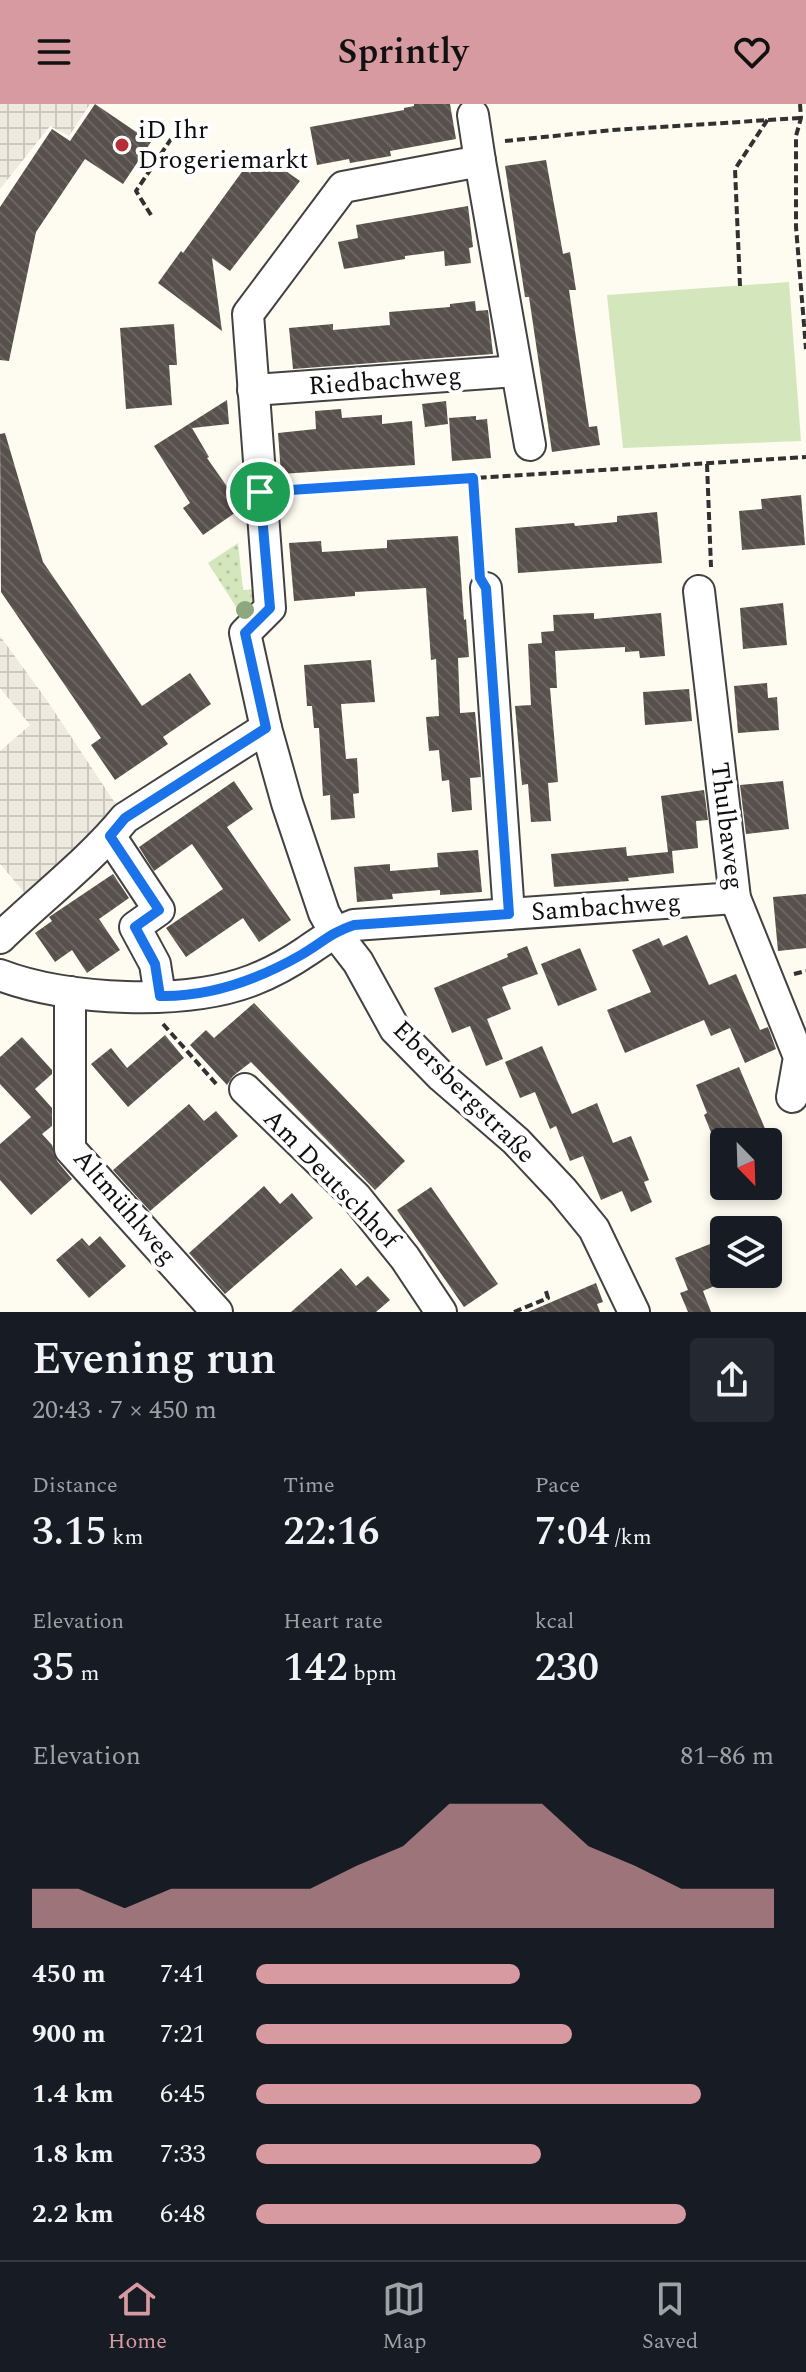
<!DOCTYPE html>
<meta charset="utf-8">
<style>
body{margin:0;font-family:Spectral,serif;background:#242831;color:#f1f3f6;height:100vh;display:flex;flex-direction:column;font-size:30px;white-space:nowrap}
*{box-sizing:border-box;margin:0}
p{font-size:26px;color:#9ea1a6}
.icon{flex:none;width:44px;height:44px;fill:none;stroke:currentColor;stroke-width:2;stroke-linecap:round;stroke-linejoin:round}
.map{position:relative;height:1208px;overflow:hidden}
.panel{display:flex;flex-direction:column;background:#171b24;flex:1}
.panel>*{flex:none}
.needle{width:52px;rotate:157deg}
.buttons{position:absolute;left:710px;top:1024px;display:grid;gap:16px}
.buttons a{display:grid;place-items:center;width:72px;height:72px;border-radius:8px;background:#171b24;box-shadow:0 4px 12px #0003;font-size:40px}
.pin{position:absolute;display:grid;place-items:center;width:68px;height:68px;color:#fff;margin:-34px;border:4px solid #fff;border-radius:50%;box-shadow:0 2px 8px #0007}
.round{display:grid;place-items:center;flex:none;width:84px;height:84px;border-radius:8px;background:#242831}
.overview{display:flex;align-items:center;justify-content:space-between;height:136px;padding:0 32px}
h1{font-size:44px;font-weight:600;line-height:60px}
.figures{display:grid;grid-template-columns:repeat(3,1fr);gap:12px;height:136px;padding:8px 32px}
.figures div{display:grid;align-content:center}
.figures b{font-size:40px;font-weight:600}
.figures small{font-size:22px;font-weight:400}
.figures p{font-size:22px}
.chart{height:224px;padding:16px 32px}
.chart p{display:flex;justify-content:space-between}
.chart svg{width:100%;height:144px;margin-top:8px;fill:#d79aa0;opacity:.7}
ul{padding:0 32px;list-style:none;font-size:26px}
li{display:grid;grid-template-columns:128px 96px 1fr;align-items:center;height:60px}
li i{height:20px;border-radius:10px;background:#d79aa0}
header{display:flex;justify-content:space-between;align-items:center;height:104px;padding:0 32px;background:#d79aa0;color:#111;font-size:36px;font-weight:600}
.tabs{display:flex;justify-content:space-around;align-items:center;height:112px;border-top:2px solid #363941;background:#171b24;font-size:22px;color:#9ea1a6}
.tabs a{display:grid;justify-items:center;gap:4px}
.tabs .on{color:#d79aa0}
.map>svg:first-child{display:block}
.grass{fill:url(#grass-dots)}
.park{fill:#d4e7bc}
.plaza{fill:url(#plaza-grid)}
.building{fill:url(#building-back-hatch)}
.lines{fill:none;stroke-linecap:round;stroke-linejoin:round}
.minor-casing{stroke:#424242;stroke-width:34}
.path{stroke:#313131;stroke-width:4;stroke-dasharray:8 4;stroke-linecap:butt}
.minor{stroke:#fff;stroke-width:30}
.tree{fill:#8da77f}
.route-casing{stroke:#fff;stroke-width:16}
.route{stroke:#1a73e8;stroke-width:10}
.poi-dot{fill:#b82e38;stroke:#fff;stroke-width:3}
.labels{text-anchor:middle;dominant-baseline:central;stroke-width:8;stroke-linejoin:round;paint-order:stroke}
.poi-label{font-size:26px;fill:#0f0f0f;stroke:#fff;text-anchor:start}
.street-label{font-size:26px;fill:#0f0f0f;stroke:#fff}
</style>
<header><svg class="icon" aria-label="menu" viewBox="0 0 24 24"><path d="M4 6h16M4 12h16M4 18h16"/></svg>Sprintly<svg class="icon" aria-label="heart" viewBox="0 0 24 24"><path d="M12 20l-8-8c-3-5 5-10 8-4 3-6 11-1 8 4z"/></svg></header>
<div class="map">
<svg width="806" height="1208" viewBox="0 0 806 1208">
<defs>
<pattern id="grass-dots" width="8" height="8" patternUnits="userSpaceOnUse" patternTransform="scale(2)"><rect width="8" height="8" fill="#d4e7bc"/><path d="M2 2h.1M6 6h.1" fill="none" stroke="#b5c5a0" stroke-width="1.8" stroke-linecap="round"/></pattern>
<pattern id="plaza-grid" width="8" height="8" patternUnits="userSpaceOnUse" patternTransform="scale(2)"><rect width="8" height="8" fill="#efeae0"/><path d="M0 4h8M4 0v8" fill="none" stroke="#ccc8bf"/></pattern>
<pattern id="building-back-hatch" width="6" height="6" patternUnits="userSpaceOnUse" patternTransform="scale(2)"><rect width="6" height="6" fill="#57504c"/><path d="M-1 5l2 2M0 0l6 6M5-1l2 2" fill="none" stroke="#6a6561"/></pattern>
</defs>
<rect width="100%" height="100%" fill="#fefbf1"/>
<path class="grass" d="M238,439L243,486L260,485L265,502L240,509L208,459Z"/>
<path class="park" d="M789,178L801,337L623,344L607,191Z"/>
<g class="plaza">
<path d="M0,0H90L69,32L50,22L0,85Z"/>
<path d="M0,532L46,595L125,714L34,800L0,760V647L30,621L0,584Z"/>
</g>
<g class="building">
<path d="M95,0L151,38L123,80L85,55L36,128L9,257L0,256V103L52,25L70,37Z"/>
<path d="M414,0H450L456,35L390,47L391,52L350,59L349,55L317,61L310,23L404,6V4L414,2Z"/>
<path d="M263,51L300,77L230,167L212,154L222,227L158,179L181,147L183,149L244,65L250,69Z"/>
<path d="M546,56L563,150L570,148L576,186H569L589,323L597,322L600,341L552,348L529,193H525L505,62Z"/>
<path d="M468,102L473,143L469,144L471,159L445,162L444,147L405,152V155L344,165L338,138L358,134L356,121Z"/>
<path d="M475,197L476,207L488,206L493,250L293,265L289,224L333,220V226L390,221L389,208L450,203V200Z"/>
<path d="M174,220L177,261H169L172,301L126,305L120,224Z"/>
<path d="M227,296L229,320L192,324L209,353L207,354L242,404L203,431L183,404L190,399L154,342Z"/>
<path d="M446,297L448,320L425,323L422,300Z"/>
<path d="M341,305L342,314L382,311V320L412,317L415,361L281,370L278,329L316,325L315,307Z"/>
<path d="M476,312V316L487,315L491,354L452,357L449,314Z"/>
<path d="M5,329L43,458L142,602L190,569L211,600L163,633L168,640L115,676L91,641L101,634L1,488L0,330Z"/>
<path d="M801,391L805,441L742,446L739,407L762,405L761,395Z"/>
<path d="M657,408L662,459L518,469L515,424L574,419L575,422L617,418V412Z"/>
<path d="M458,432L464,516L466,515L469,553L458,554L460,609L475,608L481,673L470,674L472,706L452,708L449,676L442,677L439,646L429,647L426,613L439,612L436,555L431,556L426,484L355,488V492L294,497L289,439L321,437L322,448L387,444V436Z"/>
<path d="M783,499L787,541L743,545L740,504Z"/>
<path d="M594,509V515L661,509L665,552L640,554L639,547L625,548V543L555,547L557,584H550L558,678L548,679L551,717L531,718L528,680L522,681L515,602L531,601L528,540L542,539L541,528L554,527L553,511Z"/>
<path d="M371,556L375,598L341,600L346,655L357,654L359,689L353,690L355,714L331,716L330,691L323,692L319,624H314L312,602H307L304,561Z"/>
<path d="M767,579L768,594L777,593L779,626L738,629L734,582Z"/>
<path d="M689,585L692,617L645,621L643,588Z"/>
<path d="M234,677L253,705L227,723L291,816L259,838L243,814L186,853L166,824L223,785L192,740L154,767L139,743Z"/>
<path d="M783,677L789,725L746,730L740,681Z"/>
<path d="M704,686L708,716L696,717L698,744L672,747L674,769L628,774L629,777L554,783L551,750L626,743L627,752L668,748L661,692Z"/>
<path d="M478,746L482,788L440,791V786L392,790L393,795L357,798L354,763L390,760V767L438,763L437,749Z"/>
<path d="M113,770L129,794L99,815L120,846L87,869L72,846L55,858L35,829L52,817L49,813Z"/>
<path d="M806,790V844L778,847L773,793Z"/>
<path d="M687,831L709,881L736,870L760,926L768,923L776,945L745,959L730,924L711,932L704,916L625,949L607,906L651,888L632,846L659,834L663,842Z"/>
<path d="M527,842L538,870L502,883L511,905L487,915L503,955L486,962L470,922L452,929L434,884L508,853L507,850Z"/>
<path d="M580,844L597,886L558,902L541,860Z"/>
<path d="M254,899L405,1057L375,1086L251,958L233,972L227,981L190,941L206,926L214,934Z"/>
<path d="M165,931L184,954L128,1003L91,960L111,944L127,964Z"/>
<path d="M22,933L52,966V970L35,985L52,1004V1022L42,1030L52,1041L57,1057L72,1075L31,1111L0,1076V1040L31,1013L0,980V953Z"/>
<path d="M542,942L572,1010L597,999L613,1039L631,1032L649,1076L644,1078L652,1098L631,1108L622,1087L601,1096L583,1052L570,1057L556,1022L550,1025L535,988L520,994L505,958Z"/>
<path d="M739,963L766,1027L740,1038H715L704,1011L707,1009L696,981Z"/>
<path d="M189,1000L204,1017L216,1007L238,1032L150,1107L113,1066Z"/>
<path d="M264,1082L280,1100L292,1089L313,1114L225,1190L189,1149Z"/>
<path d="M431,1083L498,1180L464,1203L397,1106Z"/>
<path d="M100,1132L126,1162L89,1194L56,1156L82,1134L89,1142Z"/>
<path d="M710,1140L726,1177L703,1187L711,1208H688L680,1189L688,1186L675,1154Z"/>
<path d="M341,1164L356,1182L368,1172L390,1196L376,1208H291Z"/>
<path d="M596,1179L603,1198L597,1200L600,1208H528Z"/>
</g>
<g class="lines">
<defs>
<g id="minor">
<path d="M473,11L480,57"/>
<path d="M253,286L516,267"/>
<path d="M530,341L480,57L343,83L248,210L270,504L245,529L266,624L287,699L324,809L334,827L358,858L395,925L442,973L516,1037L563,1087L594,1125L634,1208"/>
<path d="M486,484L509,810"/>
<path d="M699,487L735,794L799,953L792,993"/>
<path d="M110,732L159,806L135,823L155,860L160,892"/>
<path d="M0,834C40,795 90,757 125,714L266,624"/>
<path d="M0,871C67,897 186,902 253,876C271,869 291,858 307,847C323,836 336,827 354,821L735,794"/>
<path d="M70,888V1045L217,1208"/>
<path d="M245,985L356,1093L405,1154L441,1208"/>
</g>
</defs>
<use href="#minor" class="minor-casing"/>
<g class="path">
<path d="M800,0L801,14L796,32V123L806,245"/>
<path d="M505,37L613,26L801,14"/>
<path d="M151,111L136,87L171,35"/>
<path d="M740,182L735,65L768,15"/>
<path d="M707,360L711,463"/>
<path d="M473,374L479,460"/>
<path d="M287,386L806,353"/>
<path d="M794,870L806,867"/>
<path d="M163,920L218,982"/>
<path d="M514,1208L548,1194L545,1184"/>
</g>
<use href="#minor" class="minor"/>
</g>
<circle class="tree" cx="245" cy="506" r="9"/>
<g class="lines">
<defs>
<path id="route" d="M473,374L480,474L486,484L509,810L354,821C330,829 322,839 301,851C257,876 211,893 160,892L155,860L135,823L159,806L110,732L125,714L266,624L245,529L270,504L260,388Z"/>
</defs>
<use href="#route" class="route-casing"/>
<use href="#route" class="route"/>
</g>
<circle class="poi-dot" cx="122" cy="41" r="8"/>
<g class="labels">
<g class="poi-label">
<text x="138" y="26">iD Ihr<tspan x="138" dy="30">Drogeriemarkt</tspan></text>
</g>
<g class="street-label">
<text transform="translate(385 277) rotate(-4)">Riedbachweg</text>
<text transform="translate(727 722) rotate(83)">Thulbaweg</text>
<text transform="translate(606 803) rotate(-4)">Sambachweg</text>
<text transform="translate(464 988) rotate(45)">Ebersbergstraße</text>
<text transform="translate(331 1075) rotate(46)">Am Deutschhof</text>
<text transform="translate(125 1103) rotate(49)">Altmühlweg</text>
</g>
</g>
</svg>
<div class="buttons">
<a><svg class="needle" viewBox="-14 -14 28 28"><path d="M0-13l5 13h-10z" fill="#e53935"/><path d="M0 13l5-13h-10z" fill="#9ea1a6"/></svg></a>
<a><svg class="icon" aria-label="layers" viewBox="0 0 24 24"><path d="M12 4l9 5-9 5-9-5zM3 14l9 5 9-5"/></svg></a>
</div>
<div class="pin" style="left:260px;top:388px;background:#1e9e55"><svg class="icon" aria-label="arrive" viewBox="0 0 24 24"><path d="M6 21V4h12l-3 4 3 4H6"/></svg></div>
</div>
<section class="panel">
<div class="overview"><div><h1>Evening run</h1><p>20:43 · 7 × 450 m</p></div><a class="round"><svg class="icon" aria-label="share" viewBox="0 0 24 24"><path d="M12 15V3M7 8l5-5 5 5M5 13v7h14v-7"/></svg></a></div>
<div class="figures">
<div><p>Distance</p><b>3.15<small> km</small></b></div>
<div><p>Time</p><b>22:16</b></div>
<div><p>Pace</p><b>7:04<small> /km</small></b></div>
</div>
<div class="figures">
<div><p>Elevation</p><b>35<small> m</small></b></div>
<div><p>Heart rate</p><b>142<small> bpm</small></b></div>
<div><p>kcal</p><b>230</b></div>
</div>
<div class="chart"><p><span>Elevation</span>81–86 m</p>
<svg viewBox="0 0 160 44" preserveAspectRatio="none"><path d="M0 44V32L10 32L20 38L30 32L40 32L50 32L60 32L70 25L80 19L90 6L100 6L110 6L120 19L130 25L140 32L150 32L160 32V44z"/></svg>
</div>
<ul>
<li><b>450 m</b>7:41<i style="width:51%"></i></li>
<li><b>900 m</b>7:21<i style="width:61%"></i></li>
<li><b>1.4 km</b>6:45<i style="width:86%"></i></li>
<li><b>1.8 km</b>7:33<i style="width:55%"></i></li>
<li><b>2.2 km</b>6:48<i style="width:83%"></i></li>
</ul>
</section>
<nav class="tabs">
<a class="on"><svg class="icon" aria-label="home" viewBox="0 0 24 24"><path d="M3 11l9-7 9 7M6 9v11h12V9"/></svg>Home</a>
<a><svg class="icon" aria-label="map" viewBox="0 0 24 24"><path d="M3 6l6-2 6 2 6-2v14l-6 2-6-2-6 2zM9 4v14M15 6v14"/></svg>Map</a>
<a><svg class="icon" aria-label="saved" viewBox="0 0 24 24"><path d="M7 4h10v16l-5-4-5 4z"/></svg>Saved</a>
</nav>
